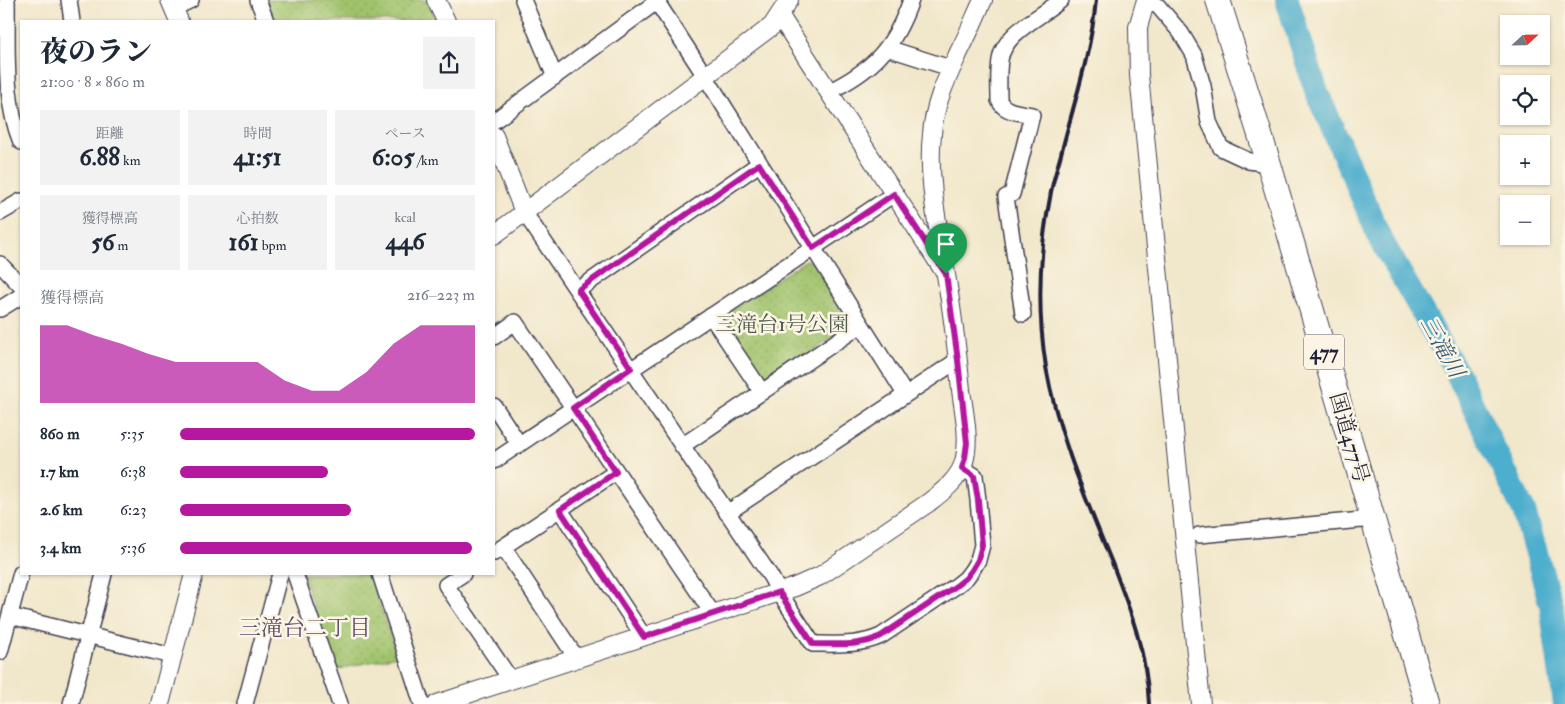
<!DOCTYPE html>
<html lang="ja">
<meta charset="utf-8">
<style>
body{margin:0;font-family:"IM FELL Double Pica","Noto Serif JP",serif;background:#f2f2f3;color:#1f2937;height:100vh;display:flex;flex-direction:column;font-size:19px;white-space:nowrap}
*{box-sizing:border-box;margin:0}
p{font-size:16px;color:#747a83}
.icon{flex:none;width:28px;height:28px;fill:none;stroke:currentColor;stroke-width:2;stroke-linecap:round;stroke-linejoin:round}
.map{position:relative;flex:1;overflow:hidden}
.sheet{position:absolute;left:20px;top:20px;width:475px;height:555px;display:flex;flex-direction:column;background:#fff;border-radius:0px;box-shadow:0 1px 4px #0004}
.sheet>*{flex:none}
.needle{width:32px;rotate:68deg}
.buttons{position:absolute;left:1500px;top:15px;display:grid;gap:10px}
.buttons a{display:grid;place-items:center;width:50px;height:50px;border-radius:0px;background:#fff;box-shadow:0 1px 4px #0004;font-size:25px}
.pin{position:absolute;display:grid;place-items:center;width:42px;height:42px;color:#fff;margin:-51px -21px;border-radius:50% 50% 50% 0;rotate:-45deg;box-shadow:0 0 5px #0007}
.pin .icon{rotate:45deg}
.round{display:grid;place-items:center;flex:none;width:52px;height:52px;border-radius:0px;background:#f2f2f3}
.headline{display:flex;align-items:center;justify-content:space-between;height:85px;padding:0 20px}
h1{font-size:28px;font-weight:800;line-height:38px}
.figures{display:grid;grid-template-columns:repeat(3,1fr);gap:8px;height:85px;padding:5px 20px}
.figures div{display:grid;align-content:center;border-radius:0px;background:#f2f2f3;text-align:center}
.figures b{font-size:25px;font-weight:800}
.figures small{font-size:14px;font-weight:400}
.figures p{font-size:14px}
.chart{height:140px;padding:10px 20px}
.chart p{display:flex;justify-content:space-between}
.chart svg{width:100%;height:90px;margin-top:5px;fill:#b5179e;opacity:.7}
ul{padding:0 20px;list-style:none;font-size:16px}
li{display:grid;grid-template-columns:80px 60px 1fr;align-items:center;height:38px}
li i{height:12px;border-radius:6px;background:#b5179e}
.map>svg:first-child{display:block}
.park{fill:url(#park-dots);stroke:#607253}
.lines{fill:none;stroke-linecap:round;stroke-linejoin:round}
.river{stroke:#4eaecd;stroke-width:24}
.minor-casing{stroke:#414051;stroke-width:18}
.tertiary-casing{stroke:#414051;stroke-width:20}
.trunk-casing{stroke:#414051;stroke-width:26}
.minor{stroke:#fff;stroke-width:15}
.tertiary{stroke:#fff;stroke-width:18}
.trunk{stroke:#fff;stroke-width:24}
.rail{stroke:#22223b;stroke-width:4}
.route-casing{stroke:#fff;stroke-width:10}
.route{stroke:#b5179e;stroke-width:6}
.labels{text-anchor:middle;dominant-baseline:central;stroke-width:5;stroke-linejoin:round;paint-order:stroke}
.shield{fill:#fcf5e5;stroke:#63616e;stroke-width:1}
.shield-label{font-size:20px;font-weight:bold;fill:#22223b}
.park-label{font-size:21px;fill:#4e5a4c;stroke:#fcf5e5}
.street-label{font-size:21px;fill:#22223b;stroke:#fcf5e5}
.water-label{font-size:22px;font-style:italic;fill:#345a75;stroke:#fcf5e5}
.neighbourhood-label{font-size:22px;fill:#5a4d6c;stroke:#fcf5e5}
</style>
<div class="map">
<svg width="1565" height="704" viewBox="0 0 1565 704">
<defs>
<pattern id="park-dots" width="8" height="8" patternUnits="userSpaceOnUse" patternTransform="scale(1.25)"><rect width="8" height="8" fill="#9fc26b"/><path d="M2 2h.1M6 6h.1" fill="none" stroke="#89a65e" stroke-width="1.8" stroke-linecap="round"/></pattern>
</defs>
<rect width="100%" height="100%" fill="#fcf5e5"/>
<filter id="ink" filterUnits="userSpaceOnUse"><feTurbulence type="fractalNoise" baseFrequency=".02" numOctaves="2"/><feDisplacementMap in="SourceGraphic" scale="10" xChannelSelector="R" yChannelSelector="G"/><feConvolveMatrix kernelMatrix="1 2 1 2 8 2 1 2 1" color-interpolation-filters="sRGB"/></filter>
<filter id="wash" filterUnits="userSpaceOnUse"><feTurbulence type="fractalNoise" baseFrequency=".0096" numOctaves="4" result="noise"/><feDisplacementMap in="SourceGraphic" scale="20" xChannelSelector="R" yChannelSelector="G"/><feGaussianBlur stdDeviation="1.12" result="paint"/><feColorMatrix in="noise" values="0 0 0 0 0 0 0 0 0 0 0 0 0 0 0 0 0 1.4 0 .05"/><feComposite in="paint" operator="in"/></filter>
<g filter="url(#wash)">
<rect width="100%" height="100%" fill="#f1e7cb"/>
<g class="park">
<path d="M263,0H428L437,21H272Z"/>
<path d="M806,260L814,262L848,315L843,331L772,380L761,381L723,324L725,314Z"/>
<path d="M302,574H370L397,656L335,670Z"/>
</g>
<g class="lines">
<path class="river" d="M1287,0L1316,90L1380,238L1456,371L1524,511L1551,605L1565,704"/>
</g>
</g>
<g filter="url(#ink)">
<g class="lines">
<defs>
<g id="minor">
<path d="M7,0C8,46 3,99 21,142"/>
<path d="M69,0L72,21"/>
<path d="M258,0L266,21"/>
<path d="M523,0L555,77"/>
<path d="M1148,0L1158,6L1181,33L1194,55L1203,86L1209,122L1221,148L1249,161L1269,164"/>
<path d="M657,2L705,76L905,394"/>
<path d="M173,9L191,0"/>
<path d="M887,48L950,68"/>
<path d="M828,92C873,70 894,48 911,0"/>
<path d="M494,121L659,0"/>
<path d="M524,212L771,577L779,592L813,644C836,644 859,646 881,636L956,586L966,578L972,570L978,560L982,545L978,500L975,476L962,468"/>
<path d="M0,213L21,201"/>
<path d="M0,264L21,286"/>
<path d="M578,290L759,164"/>
<path d="M0,309L21,296"/>
<path d="M1023,314L1006,197L1012,194L1032,115C1020,112 1004,113 999,100C999,87 998,73 1000,60C1004,32 1042,17 1061,0"/>
<path d="M711,316L762,392"/>
<path d="M494,337L515,322L713,614"/>
<path d="M494,406L519,444"/>
<path d="M682,446L861,325"/>
<path d="M494,461L894,194"/>
<path d="M560,510L644,637"/>
<path d="M727,513L958,360"/>
<path d="M1199,535L1373,519"/>
<path d="M503,547L577,659"/>
<path d="M494,553L616,472"/>
<path d="M295,574L340,704"/>
<path d="M380,574L422,704"/>
<path d="M463,574L446,585L511,680"/>
<path d="M10,616L172,656"/>
<path d="M0,652L21,573"/>
<path d="M71,704L104,574"/>
<path d="M245,704L280,574"/>
</g>
<g id="tertiary">
<path d="M170,0L179,21"/>
<path d="M436,0L446,21"/>
<path d="M1146,0L1138,27L1139,75L1201,704"/>
<path d="M780,16L942,268"/>
<path d="M494,136L524,212"/>
<path d="M494,235L772,26L789,0"/>
<path d="M160,704L194,574"/>
<path d="M437,704L795,587L820,576L928,503C941,493 957,481 963,465C971,441 964,414 961,390C957,350 952,309 945,269C938,225 927,179 932,134C934,104 947,78 959,52C968,35 975,17 983,0"/>
</g>
<path id="trunk" d="M1218,0L1269,164L1427,704"/>
</defs>
<use href="#minor" class="minor-casing"/>
<use href="#tertiary" class="tertiary-casing"/>
<use href="#trunk" class="trunk-casing"/>
<use href="#minor" class="minor"/>
<use href="#tertiary" class="tertiary"/>
<use href="#trunk" class="trunk"/>
<path class="rail" d="M1096,0C1091,53 1074,103 1061,154C1057,169 1052,183 1050,198C1039,254 1037,311 1046,367C1058,435 1086,499 1112,563C1130,609 1147,654 1149,704"/>
</g>
</g>
<g class="lines" filter="url(#ink)">
<defs>
<path id="route" d="M759,164L813,248L894,194L946,274L958,360L967,443L965,458L962,468L974,476L978,500L982,545L978,560L972,570L966,578L956,586L881,636C860,647 836,644 813,644L779,592L644,637L560,510L616,472L573,408L631,368L578,290Z"/>
</defs>
<use href="#route" class="route-casing"/>
<use href="#route" class="route"/>
</g>
<g class="labels">
<rect class="shield" x="1304" y="334.5" width="40" height="35" rx="4"/>
<g class="shield-label">
<text x="1324" y="352">477</text>
</g>
<g class="park-label">
<text x="782" y="324">三滝台1号公園</text>
</g>
<g class="street-label">
<text transform="translate(1349 438) rotate(74)">国道477号</text>
</g>
<g class="water-label">
<text transform="translate(1442 347) rotate(61)">三滝川</text>
</g>
<g class="neighbourhood-label">
<text x="305" y="628">三滝台二丁目</text>
</g>
</g>
</svg>
<div class="buttons">
<a><svg class="needle" viewBox="-14 -14 28 28"><path d="M0-13l5 13h-10z" fill="#e53935"/><path d="M0 13l5-13h-10z" fill="#747a83"/></svg></a>
<a><svg class="icon" aria-label="locate" viewBox="0 0 24 24"><circle cx="12" cy="12" r="6"/><path d="M12 2v4M12 18v4M2 12h4M18 12h4"/></svg></a>
<a>+</a>
<a>−</a>
</div>
<div class="pin" style="left:946px;top:274px;background:#1e9e55"><svg class="icon" aria-label="arrive" viewBox="0 0 24 24"><path d="M6 21V4h12l-3 4 3 4H6"/></svg></div>
<section class="sheet">
<div class="headline"><div><h1>夜のラン</h1><p>21:00 · 8 × 860 m</p></div><a class="round"><svg class="icon" aria-label="share" viewBox="0 0 24 24"><path d="M12 15V3M7 8l5-5 5 5M5 13v7h14v-7"/></svg></a></div>
<div class="figures">
<div><p>距離</p><b>6.88<small> km</small></b></div>
<div><p>時間</p><b>41:51</b></div>
<div><p>ペース</p><b>6:05<small> /km</small></b></div>
</div>
<div class="figures">
<div><p>獲得標高</p><b>56<small> m</small></b></div>
<div><p>心拍数</p><b>161<small> bpm</small></b></div>
<div><p>kcal</p><b>446</b></div>
</div>
<div class="chart"><p><span>獲得標高</span>216–223 m</p>
<svg viewBox="0 0 160 44" preserveAspectRatio="none"><path d="M0 44V6L10 6L20 11L30 15L40 20L50 24L60 24L70 24L80 24L90 33L100 38L110 38L120 29L130 15L140 6L150 6L160 6V44z"/></svg>
</div>
<ul>
<li><b>860 m</b>5:35<i style="width:100%"></i></li>
<li><b>1.7 km</b>6:38<i style="width:50%"></i></li>
<li><b>2.6 km</b>6:23<i style="width:58%"></i></li>
<li><b>3.4 km</b>5:36<i style="width:99%"></i></li>
</ul>
</section>
</div>
